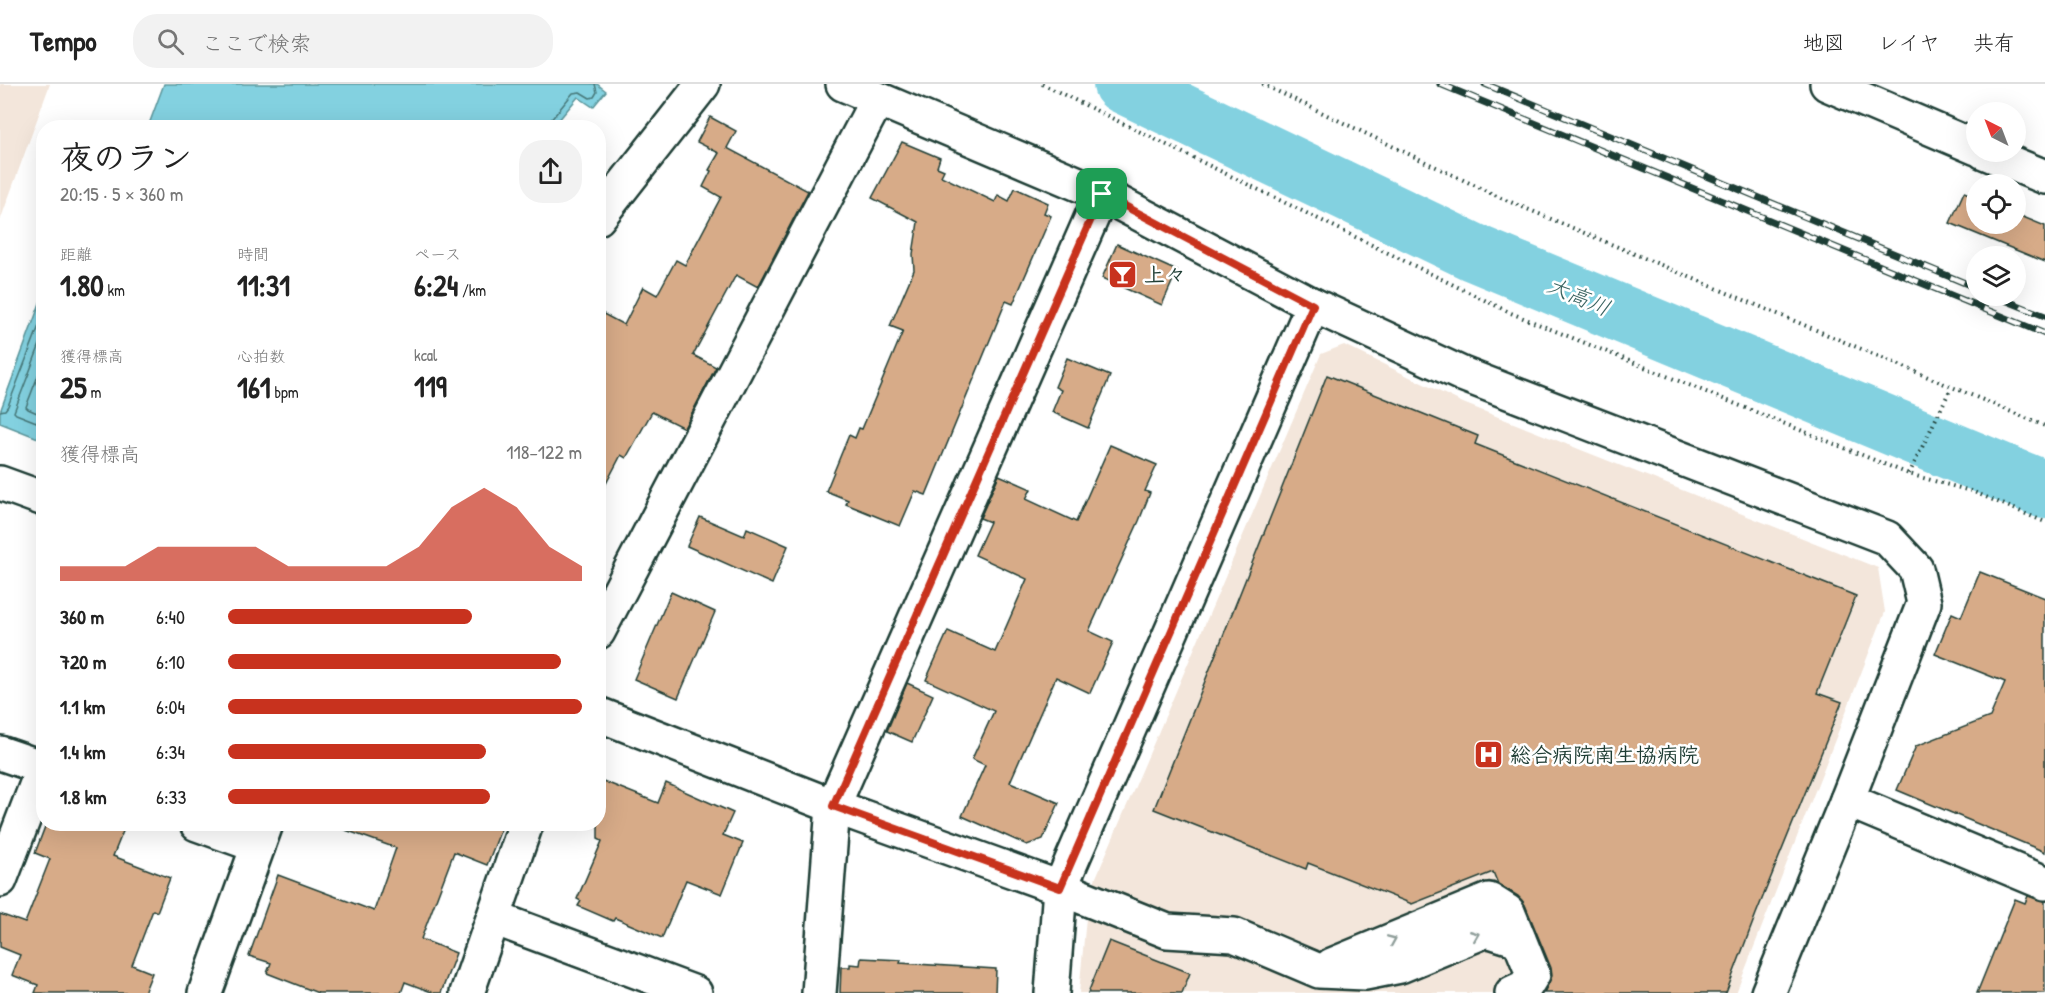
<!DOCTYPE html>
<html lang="ja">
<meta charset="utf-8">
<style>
body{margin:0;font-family:"Patrick Hand","Klee One",sans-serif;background:#f2f2f2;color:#222;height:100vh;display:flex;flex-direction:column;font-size:22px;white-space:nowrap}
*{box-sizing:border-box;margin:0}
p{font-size:20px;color:#767676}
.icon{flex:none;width:33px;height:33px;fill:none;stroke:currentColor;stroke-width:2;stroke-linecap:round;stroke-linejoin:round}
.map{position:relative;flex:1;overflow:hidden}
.sheet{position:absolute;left:36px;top:36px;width:570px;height:711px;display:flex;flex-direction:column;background:#fff;border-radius:24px;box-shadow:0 6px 24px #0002}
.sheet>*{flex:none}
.needle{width:39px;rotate:318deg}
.tools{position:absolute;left:1966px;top:18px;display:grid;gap:12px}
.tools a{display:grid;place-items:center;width:60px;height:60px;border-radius:50%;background:#fff;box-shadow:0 6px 24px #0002;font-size:30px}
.pin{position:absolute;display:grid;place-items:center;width:51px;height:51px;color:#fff;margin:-26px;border-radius:12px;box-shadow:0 3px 9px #0006}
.round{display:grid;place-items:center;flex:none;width:63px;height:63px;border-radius:24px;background:#f2f2f2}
.overview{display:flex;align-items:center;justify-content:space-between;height:102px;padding:0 24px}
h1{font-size:33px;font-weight:700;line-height:45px}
.metrics{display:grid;grid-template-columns:repeat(3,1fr);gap:9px;height:102px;padding:6px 24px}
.metrics div{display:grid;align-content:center}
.metrics b{font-size:30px;font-weight:700}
.metrics small{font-size:16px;font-weight:400}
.metrics p{font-size:16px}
.chart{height:168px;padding:12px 24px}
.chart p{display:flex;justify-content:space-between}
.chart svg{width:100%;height:108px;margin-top:6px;fill:#c8321e;opacity:.7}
ul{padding:0 24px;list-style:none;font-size:20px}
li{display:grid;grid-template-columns:96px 72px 1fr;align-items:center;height:45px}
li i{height:15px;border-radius:8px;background:#c8321e}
header{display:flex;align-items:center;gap:36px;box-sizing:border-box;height:84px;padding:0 30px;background:#fff;border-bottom:2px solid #e0e0e0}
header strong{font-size:28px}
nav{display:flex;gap:33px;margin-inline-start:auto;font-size:21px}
.search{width:420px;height:54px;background:#f2f2f2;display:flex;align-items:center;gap:15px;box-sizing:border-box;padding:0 21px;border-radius:24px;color:#767676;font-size:22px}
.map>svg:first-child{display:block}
.built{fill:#f3e6db}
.water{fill:#83d1e0;stroke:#5b969b;stroke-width:1.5}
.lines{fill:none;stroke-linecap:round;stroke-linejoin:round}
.shore{stroke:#477879;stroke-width:1.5}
.river{stroke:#83d1e0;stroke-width:58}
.building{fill:#d7ab88;stroke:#1f3d34;stroke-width:1.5}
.minor-casing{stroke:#1f3d34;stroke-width:38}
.major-casing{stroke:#1f3d34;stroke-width:38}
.path{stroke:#1f3d34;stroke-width:4;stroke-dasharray:1.5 4.5;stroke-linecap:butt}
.minor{stroke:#fff;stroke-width:33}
.major{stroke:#fff;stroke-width:33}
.rail-casing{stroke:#1f3d34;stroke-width:7}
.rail{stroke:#fff;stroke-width:4.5;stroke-dasharray:14;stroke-linecap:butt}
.oneway{stroke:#8f9e9a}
.route-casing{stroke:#fff;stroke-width:12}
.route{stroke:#c8321e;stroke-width:8}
.labels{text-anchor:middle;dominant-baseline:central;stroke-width:5;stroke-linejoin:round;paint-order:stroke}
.poi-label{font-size:21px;font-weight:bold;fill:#1f3d34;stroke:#fff;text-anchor:start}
.water-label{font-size:22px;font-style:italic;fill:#38625f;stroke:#fff}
</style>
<header>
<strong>Tempo</strong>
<div class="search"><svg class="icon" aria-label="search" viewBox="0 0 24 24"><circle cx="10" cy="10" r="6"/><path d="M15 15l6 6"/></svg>ここで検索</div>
<nav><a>地図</a><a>レイヤ</a><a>共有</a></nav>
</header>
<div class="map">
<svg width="2045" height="909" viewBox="0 0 2045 909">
<rect width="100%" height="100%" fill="#fff"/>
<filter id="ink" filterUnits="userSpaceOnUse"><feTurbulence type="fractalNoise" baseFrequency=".0167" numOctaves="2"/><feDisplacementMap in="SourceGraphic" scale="12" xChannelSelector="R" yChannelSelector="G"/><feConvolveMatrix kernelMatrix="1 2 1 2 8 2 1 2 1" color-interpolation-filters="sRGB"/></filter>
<g filter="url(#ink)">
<g class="built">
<path d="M0,0H50L0,137Z"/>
<path d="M1344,261L1463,319L1878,484L1885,528L1736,909H1079L1088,812L1321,270Z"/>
</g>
<g class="water">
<path d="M164,0H597L606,7L593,23L578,13L553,43H148Z"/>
<path d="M43,211L44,356H43L0,339V328Z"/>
</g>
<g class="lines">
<g class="shore">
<path d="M549,44L550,37L573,9L580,8L590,14L594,13L597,8L595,0"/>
<path d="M44,250L14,328L16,330L44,341"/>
<path d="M44,276L26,323L28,325L44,332"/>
<path d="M0,327L5,326L8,322L44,229"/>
</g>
<path class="river" d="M1122,0L1475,169L2045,406"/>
</g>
<g class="building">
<path d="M710,33L736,47L727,64L808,107L758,203L736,191L693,271L716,283L684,344L652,328L626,374L621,371L598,415V227L624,241L643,203L657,211L676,176L685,181L721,113L703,103L711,87L709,86L719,69L697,58Z"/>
<path d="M902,58L940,74L937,83L944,86L941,92L995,118L998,111L1009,117L1015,104L1048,119L1044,129L1051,132L1013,220L1006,217L926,411L915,407L900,442L846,420L848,416L826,407L849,351L855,354L859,344L862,345L903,247L890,242L914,186L913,170L918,138L872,114Z"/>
<path d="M1964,108L1977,113V140H2016V130L2045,142V178L1950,139Z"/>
<path d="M1117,160L1177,187L1162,221L1102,194Z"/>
<path d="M1067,274L1110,292L1088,344L1052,328L1061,306L1055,303Z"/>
<path d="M1327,291L1478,352L1475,360L1856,512L1817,609L1842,618L1756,830L1726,909H1544L1552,892L1551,884L1525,821L1518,812L1498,800L1493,788L1412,820L1308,779L1306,785L1154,725Z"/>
<path d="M1110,361L1157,381L1145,407L1150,409L1139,437L1089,547L1113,558L1090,609L1056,593L1010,698L1059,719L1043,755L1027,761L962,732L985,681L972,675L994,627L926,596L948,547L995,568L1027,495L975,471L990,438L980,434L999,391L1031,405L1026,415L1076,438Z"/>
<path d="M700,433L744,452L747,444L788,462L772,500L687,462Z"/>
<path d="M1980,488L2045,514V768L1897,706L1916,662L1990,633L2005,598L1935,570L1952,529L1961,533Z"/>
<path d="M671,508L715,528L678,614L634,595Z"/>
<path d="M907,599L933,611L912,658L887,647Z"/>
<path d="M598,695L658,719L666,699L733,729L723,751L743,759L722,810L686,796L662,854L615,834L613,837L578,822L581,817L577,815L602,757L598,755Z"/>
<path d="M46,740H126L113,772L170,794L157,828L153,826L132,881L152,889L144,909H35L38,901L12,891L20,871L0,863V830L25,839L50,775L35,769Z"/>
<path d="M338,740H503L487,781L454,768L421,855L456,869L441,909H434L405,898L401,909H318L267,889L271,879L249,872L278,791L374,827L396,764L337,743Z"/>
<path d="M2028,812L2045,817V909H1977L2015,815L2025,819Z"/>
<path d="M1109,857L1190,889L1182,909H1088Z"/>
<path d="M861,874L901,876L900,879L996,885L995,909H840L841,883H850V880L860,881Z"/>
</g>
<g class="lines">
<defs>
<g id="minor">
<path d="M843,0L1102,110L1313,221L1462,290L1887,454L1916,485L1924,519L1847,716L1768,909"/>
<path d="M598,134L703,0"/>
<path d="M0,399L44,415"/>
<path d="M598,548L877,16"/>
<path d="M598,630L833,722L1060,804L1167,847L1234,851L1319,887L1365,889L1400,882L1487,846L1519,856"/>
<path d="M0,669L44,684"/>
<path d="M1847,716L2045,799"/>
<path d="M197,740L258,762"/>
<path d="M0,796L43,684"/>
<path d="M494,834L695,909"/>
<path d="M1332,881L1489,816L1508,828L1533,890L1525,903L1512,909"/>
<path d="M205,909L266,740"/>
<path d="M467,909L526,740"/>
<path d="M819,909L833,722L1102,110"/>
<path d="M1052,909L1060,804L1313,221"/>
</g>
<g id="major">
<path d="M1827,0L1977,64"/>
<path d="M1984,68L2045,93"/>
</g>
</defs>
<use href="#minor" class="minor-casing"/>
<use href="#major" class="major-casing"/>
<g class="path">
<path d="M1042,0L1511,229L1909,390L1974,408L2045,438"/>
<path d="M1262,0L1501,114L2045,342"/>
<path d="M1909,390L1951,304"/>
</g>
<use href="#minor" class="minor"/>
<use href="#major" class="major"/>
<defs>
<g id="rail">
<path d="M1440,0L2045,250"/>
<path d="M1485,0L1977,204"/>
<path d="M1995,212L2045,232"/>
</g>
</defs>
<use href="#rail" class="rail-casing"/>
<use href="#rail" class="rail"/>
</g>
<defs><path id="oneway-chevron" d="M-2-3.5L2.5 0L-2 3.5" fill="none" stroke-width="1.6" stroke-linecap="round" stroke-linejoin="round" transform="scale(1.5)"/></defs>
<g class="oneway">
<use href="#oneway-chevron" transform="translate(1475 851) rotate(-22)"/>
<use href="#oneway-chevron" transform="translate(1392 856) rotate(-23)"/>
</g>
</g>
<g class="lines" filter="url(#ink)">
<defs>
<path id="route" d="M1102,110L1313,221L1060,804L833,722Z"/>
</defs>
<use href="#route" class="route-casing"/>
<use href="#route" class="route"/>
</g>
<defs>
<symbol id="bar-square" viewBox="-11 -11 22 22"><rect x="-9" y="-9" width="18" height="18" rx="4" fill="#c8321e" stroke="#fff"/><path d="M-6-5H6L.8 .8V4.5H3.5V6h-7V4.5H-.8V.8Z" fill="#fff"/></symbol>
<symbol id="hospital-square" viewBox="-11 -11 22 22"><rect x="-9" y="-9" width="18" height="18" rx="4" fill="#c8321e" stroke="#fff"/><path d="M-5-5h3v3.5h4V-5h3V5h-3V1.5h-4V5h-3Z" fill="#fff"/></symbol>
</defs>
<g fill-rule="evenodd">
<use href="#bar-square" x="1106" y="174" width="33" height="33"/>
<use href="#hospital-square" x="1472" y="654" width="33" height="33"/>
</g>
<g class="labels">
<g class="poi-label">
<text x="1144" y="190">上々</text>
<text x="1510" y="670">総合病院南生協病院</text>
</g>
<g class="water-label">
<text transform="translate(1579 212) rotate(23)">大高川</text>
</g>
</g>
</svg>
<div class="tools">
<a><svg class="needle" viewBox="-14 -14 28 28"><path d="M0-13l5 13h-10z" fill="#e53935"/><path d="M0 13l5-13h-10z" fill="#767676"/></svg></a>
<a><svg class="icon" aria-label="locate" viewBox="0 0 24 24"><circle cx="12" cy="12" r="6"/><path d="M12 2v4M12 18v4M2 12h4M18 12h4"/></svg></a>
<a><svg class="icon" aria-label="layers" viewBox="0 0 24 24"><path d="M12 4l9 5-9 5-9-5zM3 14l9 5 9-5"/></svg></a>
</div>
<div class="pin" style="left:1102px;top:110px;background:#1e9e55"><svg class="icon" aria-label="arrive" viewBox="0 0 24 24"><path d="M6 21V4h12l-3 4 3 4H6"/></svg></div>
<section class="sheet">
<div class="overview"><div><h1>夜のラン</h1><p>20:15 · 5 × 360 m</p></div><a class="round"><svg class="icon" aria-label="share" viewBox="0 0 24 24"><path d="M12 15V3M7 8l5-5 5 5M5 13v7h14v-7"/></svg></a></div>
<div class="metrics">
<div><p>距離</p><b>1.80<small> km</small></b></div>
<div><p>時間</p><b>11:31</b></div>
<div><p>ペース</p><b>6:24<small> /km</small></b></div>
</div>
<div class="metrics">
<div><p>獲得標高</p><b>25<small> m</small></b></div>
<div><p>心拍数</p><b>161<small> bpm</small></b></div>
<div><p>kcal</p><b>119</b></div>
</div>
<div class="chart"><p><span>獲得標高</span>118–122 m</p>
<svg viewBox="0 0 160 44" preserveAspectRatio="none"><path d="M0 44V38L10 38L20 38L30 30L40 30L50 30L60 30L70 38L80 38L90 38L100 38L110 30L120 14L130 6L140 14L150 30L160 38V44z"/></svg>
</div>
<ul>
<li><b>360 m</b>6:40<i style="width:69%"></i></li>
<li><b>720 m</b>6:10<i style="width:94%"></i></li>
<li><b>1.1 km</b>6:04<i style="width:100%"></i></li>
<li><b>1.4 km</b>6:34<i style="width:73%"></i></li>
<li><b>1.8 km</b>6:33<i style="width:74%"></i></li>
</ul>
</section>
</div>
